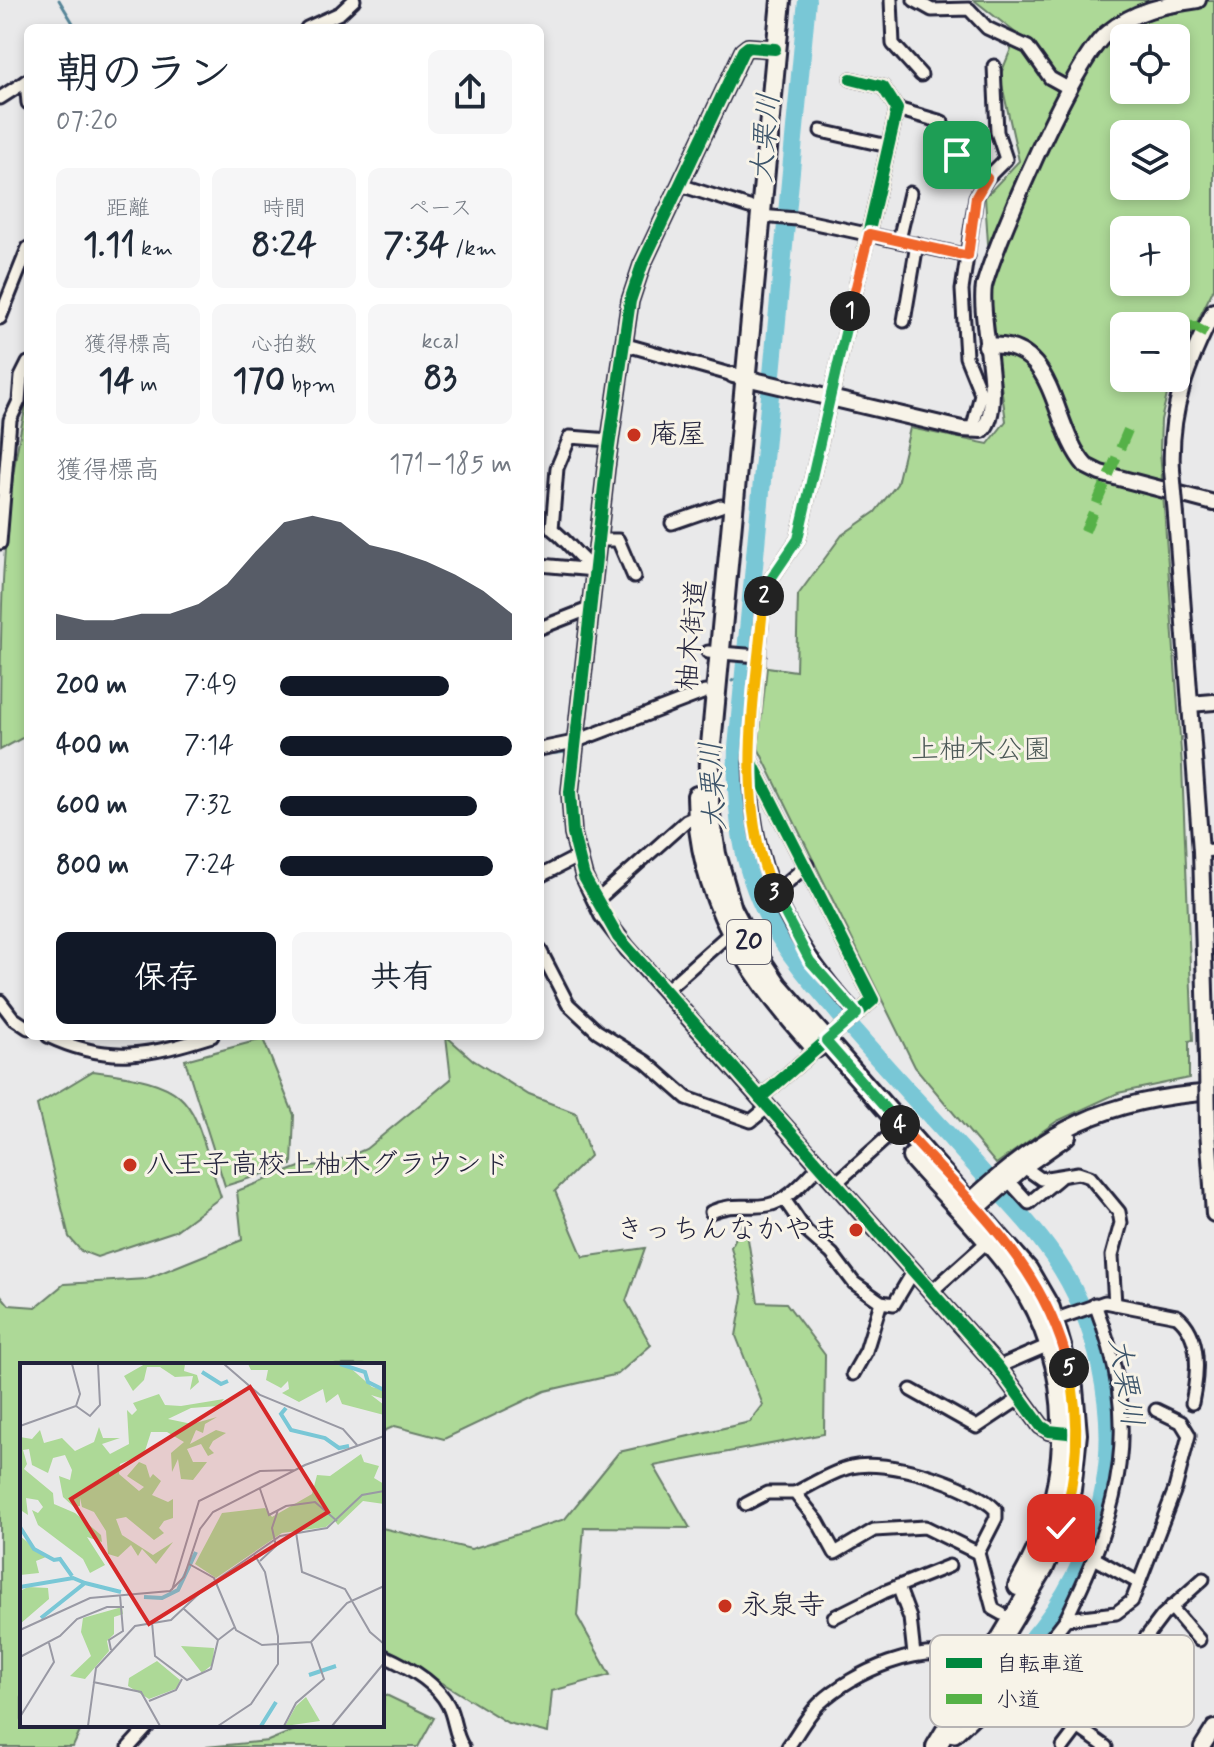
<!DOCTYPE html>
<html lang="ja">
<meta charset="utf-8">
<style>
body{margin:0;font-family:Mynerve,"Klee One",sans-serif;background:#f6f6f7;color:#1f2937;height:100vh;display:flex;flex-direction:column;font-size:30px;white-space:nowrap}
*{box-sizing:border-box;margin:0}
p{font-size:26px;color:#747a83}
.icon{flex:none;width:44px;height:44px;fill:none;stroke:currentColor;stroke-width:2;stroke-linecap:round;stroke-linejoin:round}
.map{position:relative;flex:1;overflow:hidden}
.details{position:absolute;left:24px;top:24px;width:520px;height:1016px;display:flex;flex-direction:column;background:#fff;border-radius:12px;box-shadow:0 4px 12px #0003}
.details>*{flex:none}
.buttons{position:absolute;left:1110px;top:24px;display:grid;gap:16px}
.buttons a{display:grid;place-items:center;width:80px;height:80px;border-radius:12px;background:#fff;box-shadow:0 4px 12px #0003;font-size:40px}
.pin{position:absolute;display:grid;place-items:center;width:68px;height:68px;color:#fff;margin:-34px;border-radius:16px;box-shadow:0 4px 12px #0006}
.km{position:absolute;width:40px;height:40px;margin:-20px;border-radius:50%;background:#222;color:#fff;font-size:22px;line-height:40px;text-align:center}
.round{display:grid;place-items:center;flex:none;width:84px;height:84px;border-radius:12px;background:#f6f6f7}
.head{display:flex;align-items:center;justify-content:space-between;height:136px;padding:0 32px}
h1{font-size:44px;font-weight:700;line-height:60px}
.metrics{display:grid;grid-template-columns:repeat(3,1fr);gap:12px;height:136px;padding:8px 32px}
.metrics div{display:grid;align-content:center;border-radius:12px;background:#f6f6f7;text-align:center}
.metrics b{font-size:34px;font-weight:700}
.metrics small{font-size:22px;font-weight:400}
.metrics p{font-size:22px}
.chart{height:224px;padding:16px 32px}
.chart p{display:flex;justify-content:space-between}
.chart svg{width:100%;height:144px;margin-top:8px;fill:#111827;opacity:.7}
.primary-button{display:flex;gap:16px;margin-top:auto;padding:16px 32px}
.primary-button a{flex:1;height:92px;border-radius:12px;background:#111827;color:#fff;font-size:32px;font-weight:700;line-height:92px;text-align:center}
.primary-button a+a{background:#f6f6f7;color:#1f2937}
ul{padding:0 32px;list-style:none;font-size:26px}
li{display:grid;grid-template-columns:128px 96px 1fr;align-items:center;height:60px}
li i{height:20px;border-radius:10px;background:#111827}
.map>svg:first-child{display:block}
.green{fill:#add997;stroke:#687e69;stroke-width:2;fill-rule:evenodd}
.lines{fill:none;stroke-linecap:round;stroke-linejoin:round}
.stream{stroke:#568598;stroke-width:3}
.river{stroke:#79c7d6;stroke-width:18}
.minor-casing{stroke:#22223b;stroke-width:17}
.tertiary-casing{stroke:#22223b;stroke-width:20}
.primary-casing{stroke:#22223b;stroke-width:24}
.minor{stroke:#f7f3e8;stroke-width:11}
.tertiary{stroke:#f7f3e8;stroke-width:14}
.primary{stroke:#f7f3e8;stroke-width:18}
.tertiary-bridge-casing{stroke:#22223b;stroke-width:20;stroke-linecap:butt}
.tertiary-bridge{stroke:#f7f3e8;stroke-width:14}
.quiet{stroke:#55b146;stroke-width:10;stroke-dasharray:20 10;stroke-linecap:butt}
.cycleway-casing{stroke:#f7f3e8;stroke-width:17}
.cycleway{stroke:#00873e;stroke-width:12}
.split-1-casing{stroke:#fff;stroke-width:16}
.split-2-casing{stroke:#fff;stroke-width:16}
.split-3-casing{stroke:#fff;stroke-width:16}
.split-4-casing{stroke:#fff;stroke-width:16}
.split-5-casing{stroke:#fff;stroke-width:16}
.split-6-casing{stroke:#fff;stroke-width:16}
.split-1{stroke:#f0652b;stroke-width:10}
.split-2{stroke:#22a559;stroke-width:10}
.split-3{stroke:#f5b400;stroke-width:10}
.split-4{stroke:#22a559;stroke-width:10}
.split-5{stroke:#f0652b;stroke-width:10}
.split-6{stroke:#f5b400;stroke-width:10}
.poi-dot{fill:#c8321e;stroke:#f7f3e8;stroke-width:3}
.labels{text-anchor:middle;dominant-baseline:central;stroke-width:6;stroke-linejoin:round;paint-order:stroke}
.shield{fill:#f7f3e8;stroke:#62616f;stroke-width:2}
.shield-label{font-size:26px;font-weight:bold;fill:#22223b}
.poi-label{font-size:28px;fill:#22223b;stroke:#f7f3e8;text-anchor:start}
.street-label{font-size:28px;fill:#22223b;stroke:#f7f3e8}
.park-label{font-size:28px;fill:#4c5957;stroke:#f7f3e8}
.water-label{font-size:30px;font-style:italic;fill:#3c546a;stroke:#f7f3e8}
.inset-river{fill:none;stroke:#79c7d6;stroke-width:4}
.inset-road{fill:none;stroke:#9999a4;stroke-width:2}
.view{fill:#d62828;fill-opacity:0.15;stroke:#d62828;stroke-width:4}
.inset-edge{fill:none;stroke:#22223b;stroke-width:4}
.key{fill:#f7f3e8;stroke:#b7b4b4;stroke-width:2}
.key-label{font-size:22px;fill:#22223b}
</style>
<div class="map">
<svg width="1214" height="1747" viewBox="0 0 1214 1747">
<rect width="100%" height="100%" fill="#e9e9ea"/>
<filter id="ink" filterUnits="userSpaceOnUse"><feTurbulence type="fractalNoise" baseFrequency=".0125" numOctaves="2"/><feDisplacementMap in="SourceGraphic" scale="16" xChannelSelector="R" yChannelSelector="G"/><feConvolveMatrix kernelMatrix="1 2 1 2 8 2 1 2 1" color-interpolation-filters="sRGB"/></filter>
<g filter="url(#ink)">
<g class="green">
<path d="M974,0H1214V288L1176,364V326H1124V378H1171L1161,420L1160,450L1182,766L1193,1040L1189,1041V1078L1118,1093L1057,1121L996,1164L915,1067L758,748L767,667L796,671L798,595L842,535L875,512L897,484L910,428L988,444L1006,421L994,336L985,197L1019,161L1000,76L1017,34ZM1124,38H1176V90H1124ZM1124,134H1176V186H1124ZM1124,230H1176V282H1124Z"/>
<path d="M28,397V735L0,750C0,630 0,512 28,397Z"/>
<path d="M446,1036L473,1060L529,1095L576,1113L590,1156L555,1191L583,1257L645,1248L626,1301L651,1345L618,1374L545,1391L444,1439L395,1426L382,1432V1365H22V1725H83L73,1747H0V1294L9,1305L36,1307L64,1284L146,1279L242,1240L237,1191L302,1166L329,1165L366,1149L451,1079Z"/>
<path d="M263,1039L294,1115L292,1165L225,1186L185,1060Z"/>
<path d="M93,1071C202,1085 189,1101 221,1197L175,1231L97,1257L81,1251L69,1237L37,1105Z"/>
<path d="M745,1220L758,1302L786,1303L825,1355L824,1434L654,1466L690,1528L584,1527L577,1616L610,1675L552,1691L548,1733L508,1723L382,1646V1528L471,1549L565,1519L619,1452L750,1422L763,1405L736,1336L743,1296L731,1247Z"/>
<path d="M384,1694L434,1718L418,1747H206L268,1741L307,1725H382Z"/>
</g>
<g class="lines">
<g class="stream">
<path d="M59,0L76,28"/>
<path d="M732,681L744,674"/>
<path d="M582,746L656,716"/>
<path d="M540,755L566,752"/>
</g>
<path class="river" d="M807,0L737,748C735,808 740,865 769,919C787,953 812,982 837,1011C885,1068 937,1122 987,1178C1010,1203 1034,1228 1054,1257C1098,1321 1118,1412 1104,1488C1091,1558 1058,1617 1007,1666"/>
<defs>
<g id="minor">
<path d="M891,0L893,44L921,75"/>
<path d="M914,0L932,10L969,9L987,28L1028,47L1050,78L1070,89"/>
<path d="M307,28L340,13L354,0"/>
<path d="M26,81L28,103"/>
<path d="M0,98L28,80"/>
<path d="M897,109L942,122"/>
<path d="M821,131L888,146"/>
<path d="M957,155L987,178"/>
<path d="M948,167L967,141"/>
<path d="M680,185L749,207"/>
<path d="M760,216L797,219L968,256"/>
<path d="M899,240L910,193"/>
<path d="M0,318L28,248"/>
<path d="M904,321L917,244"/>
<path d="M623,344L733,375"/>
<path d="M972,431L981,394L966,357L962,290L976,197L987,178L1006,159L997,132L994,66"/>
<path d="M672,523L721,506"/>
<path d="M598,540H618L634,577"/>
<path d="M0,543L10,420L19,401L21,377L28,363"/>
<path d="M540,565L594,570"/>
<path d="M595,570C577,557 569,542 552,529L557,468L570,437L610,440"/>
<path d="M540,628L591,608"/>
<path d="M708,652L759,656"/>
<path d="M540,749L574,742L705,692"/>
<path d="M750,761C751,868 786,936 857,1014"/>
<path d="M1201,851L1214,850"/>
<path d="M540,876L577,857"/>
<path d="M774,894L807,865"/>
<path d="M595,902L686,821L697,816"/>
<path d="M540,950L568,1004L597,1031L646,1062L687,1098L751,1121L768,1107"/>
<path d="M665,991L730,933"/>
<path d="M0,1001L13,1018L28,1028"/>
<path d="M48,1036C109,1065 151,1055 212,1036"/>
<path d="M760,1098L873,1000L750,759L764,589L798,539L897,109L883,87L851,79"/>
<path d="M1024,1167L1041,1179L1078,1173L1090,1177L1119,1212L1121,1223L1112,1256L1115,1304"/>
<path d="M1009,1181L1029,1203L1059,1178"/>
<path d="M835,1184L892,1133"/>
<path d="M784,1199L806,1231L832,1254L854,1283L881,1302L894,1304L913,1272"/>
<path d="M711,1212C734,1202 746,1209 768,1205C789,1201 805,1180 819,1166"/>
<path d="M931,1292L988,1241"/>
<path d="M1054,1320L1105,1302L1177,1316C1202,1336 1198,1374 1192,1403"/>
<path d="M998,1367L1049,1345"/>
<path d="M853,1374L866,1351L881,1302"/>
<path d="M911,1390L977,1427L1022,1397"/>
<path d="M795,1493C813,1484 831,1472 851,1467C886,1458 971,1484 996,1510V1518L978,1553"/>
<path d="M746,1504L767,1493H795L818,1522L835,1553L874,1530L925,1527L978,1553L993,1609L1002,1614"/>
<path d="M1096,1559L1139,1583"/>
<path d="M898,1586L910,1618L914,1655"/>
<path d="M1171,1607L1199,1640"/>
<path d="M834,1617L884,1592L949,1566"/>
<path d="M1066,1619C1122,1506 1142,1425 1095,1304"/>
<path d="M382,1655C405,1665 436,1682 448,1705C455,1718 454,1734 463,1747"/>
<path d="M944,1734L955,1736L1027,1669L1066,1619L1116,1613L1132,1601L1175,1489L1189,1435L1181,1422L1156,1410"/>
<path d="M129,1747L149,1725"/>
<path d="M788,1747C798,1733 808,1714 820,1703C853,1672 922,1641 967,1659C1007,1675 1069,1721 1106,1747"/>
<path d="M1063,1747L1163,1615L1203,1579"/>
</g>
<g id="tertiary">
<path d="M775,49L748,47L743,51L642,265L630,301L606,468L570,792L573,834L584,877L602,915L627,948L998,1367L1041,1426L1049,1431L1069,1434"/>
<path d="M986,346C1058,338 1050,426 1086,466L1100,473L1214,503"/>
<path d="M733,375L962,429L982,430C1006,408 978,321 984,286C997,239 1074,59 1107,33C1135,10 1164,5 1198,0"/>
<path d="M1172,470C1169,410 1187,363 1214,311"/>
<path d="M1176,516L1201,851L1207,1060"/>
<path d="M1190,704L1214,702"/>
<path d="M1208,1130L1214,1214"/>
<path d="M964,1210L969,1202C1050,1128 1103,1100 1214,1092"/>
<path d="M967,1213L976,1210L1024,1167L1068,1136"/>
<path d="M1202,1747L1214,1728"/>
</g>
<g id="primary">
<path d="M781,0L710,756L709,809L716,854L732,909L755,952L778,986L1028,1270L1050,1308L1073,1388L1077,1434L1071,1490L1061,1528L1044,1567L936,1747"/>
<path d="M697,796C698,898 749,975 816,1048"/>
<path d="M912,1157C944,1194 980,1228 1009,1267C1080,1362 1077,1486 1018,1586"/>
</g>
</defs>
<use href="#minor" class="minor-casing"/>
<use href="#tertiary" class="tertiary-casing"/>
<use href="#primary" class="primary-casing"/>
<use href="#minor" class="minor"/>
<use href="#tertiary" class="tertiary"/>
<use href="#primary" class="primary"/>
<defs>
<g id="tertiary-bridge">
<path d="M1172,470L1176,516"/>
<path d="M1207,1060L1208,1130"/>
</g>
</defs>
<use href="#tertiary-bridge" class="tertiary-bridge-casing"/>
<use href="#tertiary-bridge" class="tertiary-bridge"/>
<g class="quiet">
<path d="M1189,324L1214,337"/>
<path d="M1085,531L1128,430"/>
</g>
<defs>
<g id="cycleway">
<path d="M775,49L748,47L743,51L642,265L630,301L606,468L570,792L573,834L584,877L618,937L998,1367L1041,1426L1049,1431L1077,1434"/>
<path d="M760,1098L873,1000L750,759L764,589L798,539L897,109L883,87L851,79"/>
</g>
</defs>
<use href="#cycleway" class="cycleway-casing"/>
<use href="#cycleway" class="cycleway"/>
</g>
</g>
<g class="lines" filter="url(#ink)">
<defs>
<path id="split-1" d="M850,311L869,234L968,256L976,197L987,178L957,155"/>
<path id="split-2" d="M764,596V589L798,539L850,311"/>
<path id="split-3" d="M764,596C756,694 733,799 774,893"/>
<path id="split-4" d="M774,893L810,961L857,1014L826,1041L900,1125"/>
<path id="split-5" d="M900,1125C968,1201 1045,1265 1069,1368"/>
<path id="split-6" d="M1061,1528C1078,1475 1081,1422 1069,1368"/>
</defs>
<use href="#split-1" class="split-1-casing"/>
<use href="#split-2" class="split-2-casing"/>
<use href="#split-3" class="split-3-casing"/>
<use href="#split-4" class="split-4-casing"/>
<use href="#split-5" class="split-5-casing"/>
<use href="#split-6" class="split-6-casing"/>
<use href="#split-1" class="split-1"/>
<use href="#split-2" class="split-2"/>
<use href="#split-3" class="split-3"/>
<use href="#split-4" class="split-4"/>
<use href="#split-5" class="split-5"/>
<use href="#split-6" class="split-6"/>
</g>
<g class="poi-dot">
<circle cx="634" cy="435" r="8"/>
<circle cx="130" cy="1165" r="8"/>
<circle cx="856" cy="1230" r="8"/>
<circle cx="725" cy="1606" r="8"/>
</g>
<g class="labels">
<rect class="shield" x="727" y="920" width="44" height="44" rx="6"/>
<g class="shield-label">
<text x="749" y="942">20</text>
</g>
<g class="poi-label">
<text x="650" y="435">庵屋</text>
<text x="146" y="1165">八王子高校上柚木グラウンド</text>
<text x="840" y="1230" text-anchor="end">きっちんなかやま</text>
<text x="741" y="1606">永泉寺</text>
</g>
<g class="street-label">
<text transform="translate(693 635) rotate(-85)">柚木街道</text>
</g>
<g class="park-label">
<text x="981" y="750">上柚木公園</text>
</g>
<g class="water-label">
<text transform="translate(766 138) rotate(-85)">大栗川</text>
<text transform="translate(714 786) rotate(-93)">大栗川</text>
<text transform="translate(1125 1382) rotate(81)">大栗川</text>
</g>
</g>
<g transform="translate(20 1363)">
<rect width="364" height="364" fill="#e9e9ea"/>
<path d="M125,1H165L164,8L177,12L179,19L170,27L173,13L155,14L140,4H127L124,17L113,28L104,13ZM228,1L327,2L352,24L364,27V36L351,32L364,42V52L322,41L318,31L306,40L303,26L279,39L262,30L269,26L268,18L261,25L246,17L248,7H231ZM139,31L145,42L161,43L204,36L198,43L171,45L148,56L172,61L197,54L185,61L183,70L176,67L170,81L196,67L206,70L193,78L189,85L194,90L188,93L181,81L167,86L173,99H187L173,117L161,116L158,96L152,109L151,90L164,79L147,69H131L124,91L100,101L99,111L119,128L124,124L107,113L119,99L126,102L130,115L133,111L141,118L132,132L148,139L153,136V155L144,158L139,165L144,170L134,177L106,154L96,156L102,172L133,192L153,179L136,201L122,186L118,193L111,182L98,194L88,191L86,168L74,149L62,144L60,135V143L54,144L43,134L39,113L50,117L52,107L45,92L33,95L28,110L12,102L9,86L3,87L7,101L4,106L33,130L34,141L55,150L81,172L82,179L67,174L85,202L70,210L63,196L18,162L12,147L18,150L23,144L18,137L6,135L8,152L2,148L0,74L12,76L20,67L24,80L42,75L55,88L74,79L79,64L83,75H100L82,81L90,91L109,81L107,47L112,52L117,47L113,40ZM341,91L344,99L359,103L354,115L364,121V141L343,138L318,162L314,157L306,164L262,170L196,215L175,201L202,150L245,145L252,154L292,131L297,112L310,113ZM0,173L26,194L16,198L19,210L0,212ZM8,224L28,225L29,236L0,261V228ZM102,244L103,251L94,254V271L87,278L89,288L65,316L50,313L71,293L61,269L63,255ZM161,283L194,285L193,301L182,310ZM137,298L160,317L158,325L129,336L108,323L109,315ZM286,334L300,358L265,363L276,343Z" fill="#add997"/>
<path class="inset-river" d="M320,1L345,9L348,19L364,27M182,9L201,21L208,18M266,45L261,51L271,67L305,75L319,85L329,83M0,164L14,186L34,197L40,196L52,213M0,224L53,215L65,220M124,234L142,235L158,227L176,189M21,255L65,220L101,229M289,312L316,303M241,363L256,339"/>
<path class="inset-road" d="M204,1L240,32L323,66L337,82M56,43L70,53L80,42L78,1M0,63L56,43L60,31L52,1M240,126L249,152L266,143L295,139L317,158M276,169L282,209L325,226L350,269L364,281M240,198L256,183L252,165L258,147M169,201L194,215L216,267L242,282L291,279L327,240L364,223M152,227L179,138L240,108L275,107M164,246L198,277M132,259L135,293L167,317L191,306L198,277L215,264M0,267L70,235L150,228L164,214L180,166L193,149L285,102L364,73M91,287L89,277L103,268L100,232M0,294L40,273L57,256L87,244H104M73,319L121,329L140,363M129,338L156,327L162,316M0,354L34,299L29,280M68,363L76,305L115,263L151,257L185,225L260,173L307,165L342,132L364,128M198,363L231,341L258,301V273L245,209L234,191M264,363L276,340L304,316L291,279M312,363L364,300"/>
<path class="view" d="M230,24L308,149L129,261L51,136Z"/>
<rect width="364" height="364" class="inset-edge"/>
</g>
<rect x="930" y="1635" width="264" height="92" rx="12" class="key"/>
<rect x="946" y="1658" width="36" height="10" fill="#00873e"/>
<rect x="946" y="1694" width="36" height="10" fill="#55b146"/>
<g class="key-label">
<text x="996" y="1671">自転車道</text>
<text x="996" y="1707">小道</text>
</g>
</svg>
<div class="buttons">
<a><svg class="icon" aria-label="locate" viewBox="0 0 24 24"><circle cx="12" cy="12" r="6"/><path d="M12 2v4M12 18v4M2 12h4M18 12h4"/></svg></a>
<a><svg class="icon" aria-label="layers" viewBox="0 0 24 24"><path d="M12 4l9 5-9 5-9-5zM3 14l9 5 9-5"/></svg></a>
<a>+</a>
<a>−</a>
</div>
<div class="pin" style="left:957px;top:155px;background:#1e9e55"><svg class="icon" aria-label="arrive" viewBox="0 0 24 24"><path d="M6 21V4h12l-3 4 3 4H6"/></svg></div>
<div class="pin" style="left:1061px;top:1528px;background:#d93025"><svg class="icon" aria-label="check" viewBox="0 0 24 24"><path d="M5 12l5 5 9-10"/></svg></div>
<b class="km" style="left:850px;top:311px">1</b>
<b class="km" style="left:764px;top:596px">2</b>
<b class="km" style="left:774px;top:893px">3</b>
<b class="km" style="left:900px;top:1125px">4</b>
<b class="km" style="left:1069px;top:1368px">5</b>
<section class="details">
<div class="head"><div><h1>朝のラン</h1><p>07:20</p></div><a class="round"><svg class="icon" aria-label="share" viewBox="0 0 24 24"><path d="M12 15V3M7 8l5-5 5 5M5 13v7h14v-7"/></svg></a></div>
<div class="metrics">
<div><p>距離</p><b>1.11<small> km</small></b></div>
<div><p>時間</p><b>8:24</b></div>
<div><p>ペース</p><b>7:34<small> /km</small></b></div>
</div>
<div class="metrics">
<div><p>獲得標高</p><b>14<small> m</small></b></div>
<div><p>心拍数</p><b>170<small> bpm</small></b></div>
<div><p>kcal</p><b>83</b></div>
</div>
<div class="chart"><p><span>獲得標高</span>171–185 m</p>
<svg viewBox="0 0 160 44" preserveAspectRatio="none"><path d="M0 44V36L10 38L20 38L30 36L40 36L50 33L60 27L70 17L80 8L90 6L100 8L110 15L120 17L130 20L140 24L150 29L160 36V44z"/></svg>
</div>
<ul>
<li><b>200 m</b>7:49<i style="width:73%"></i></li>
<li><b>400 m</b>7:14<i style="width:100%"></i></li>
<li><b>600 m</b>7:32<i style="width:85%"></i></li>
<li><b>800 m</b>7:24<i style="width:92%"></i></li>
</ul>
<div class="primary-button"><a>保存</a><a>共有</a></div>
</section>
</div>
